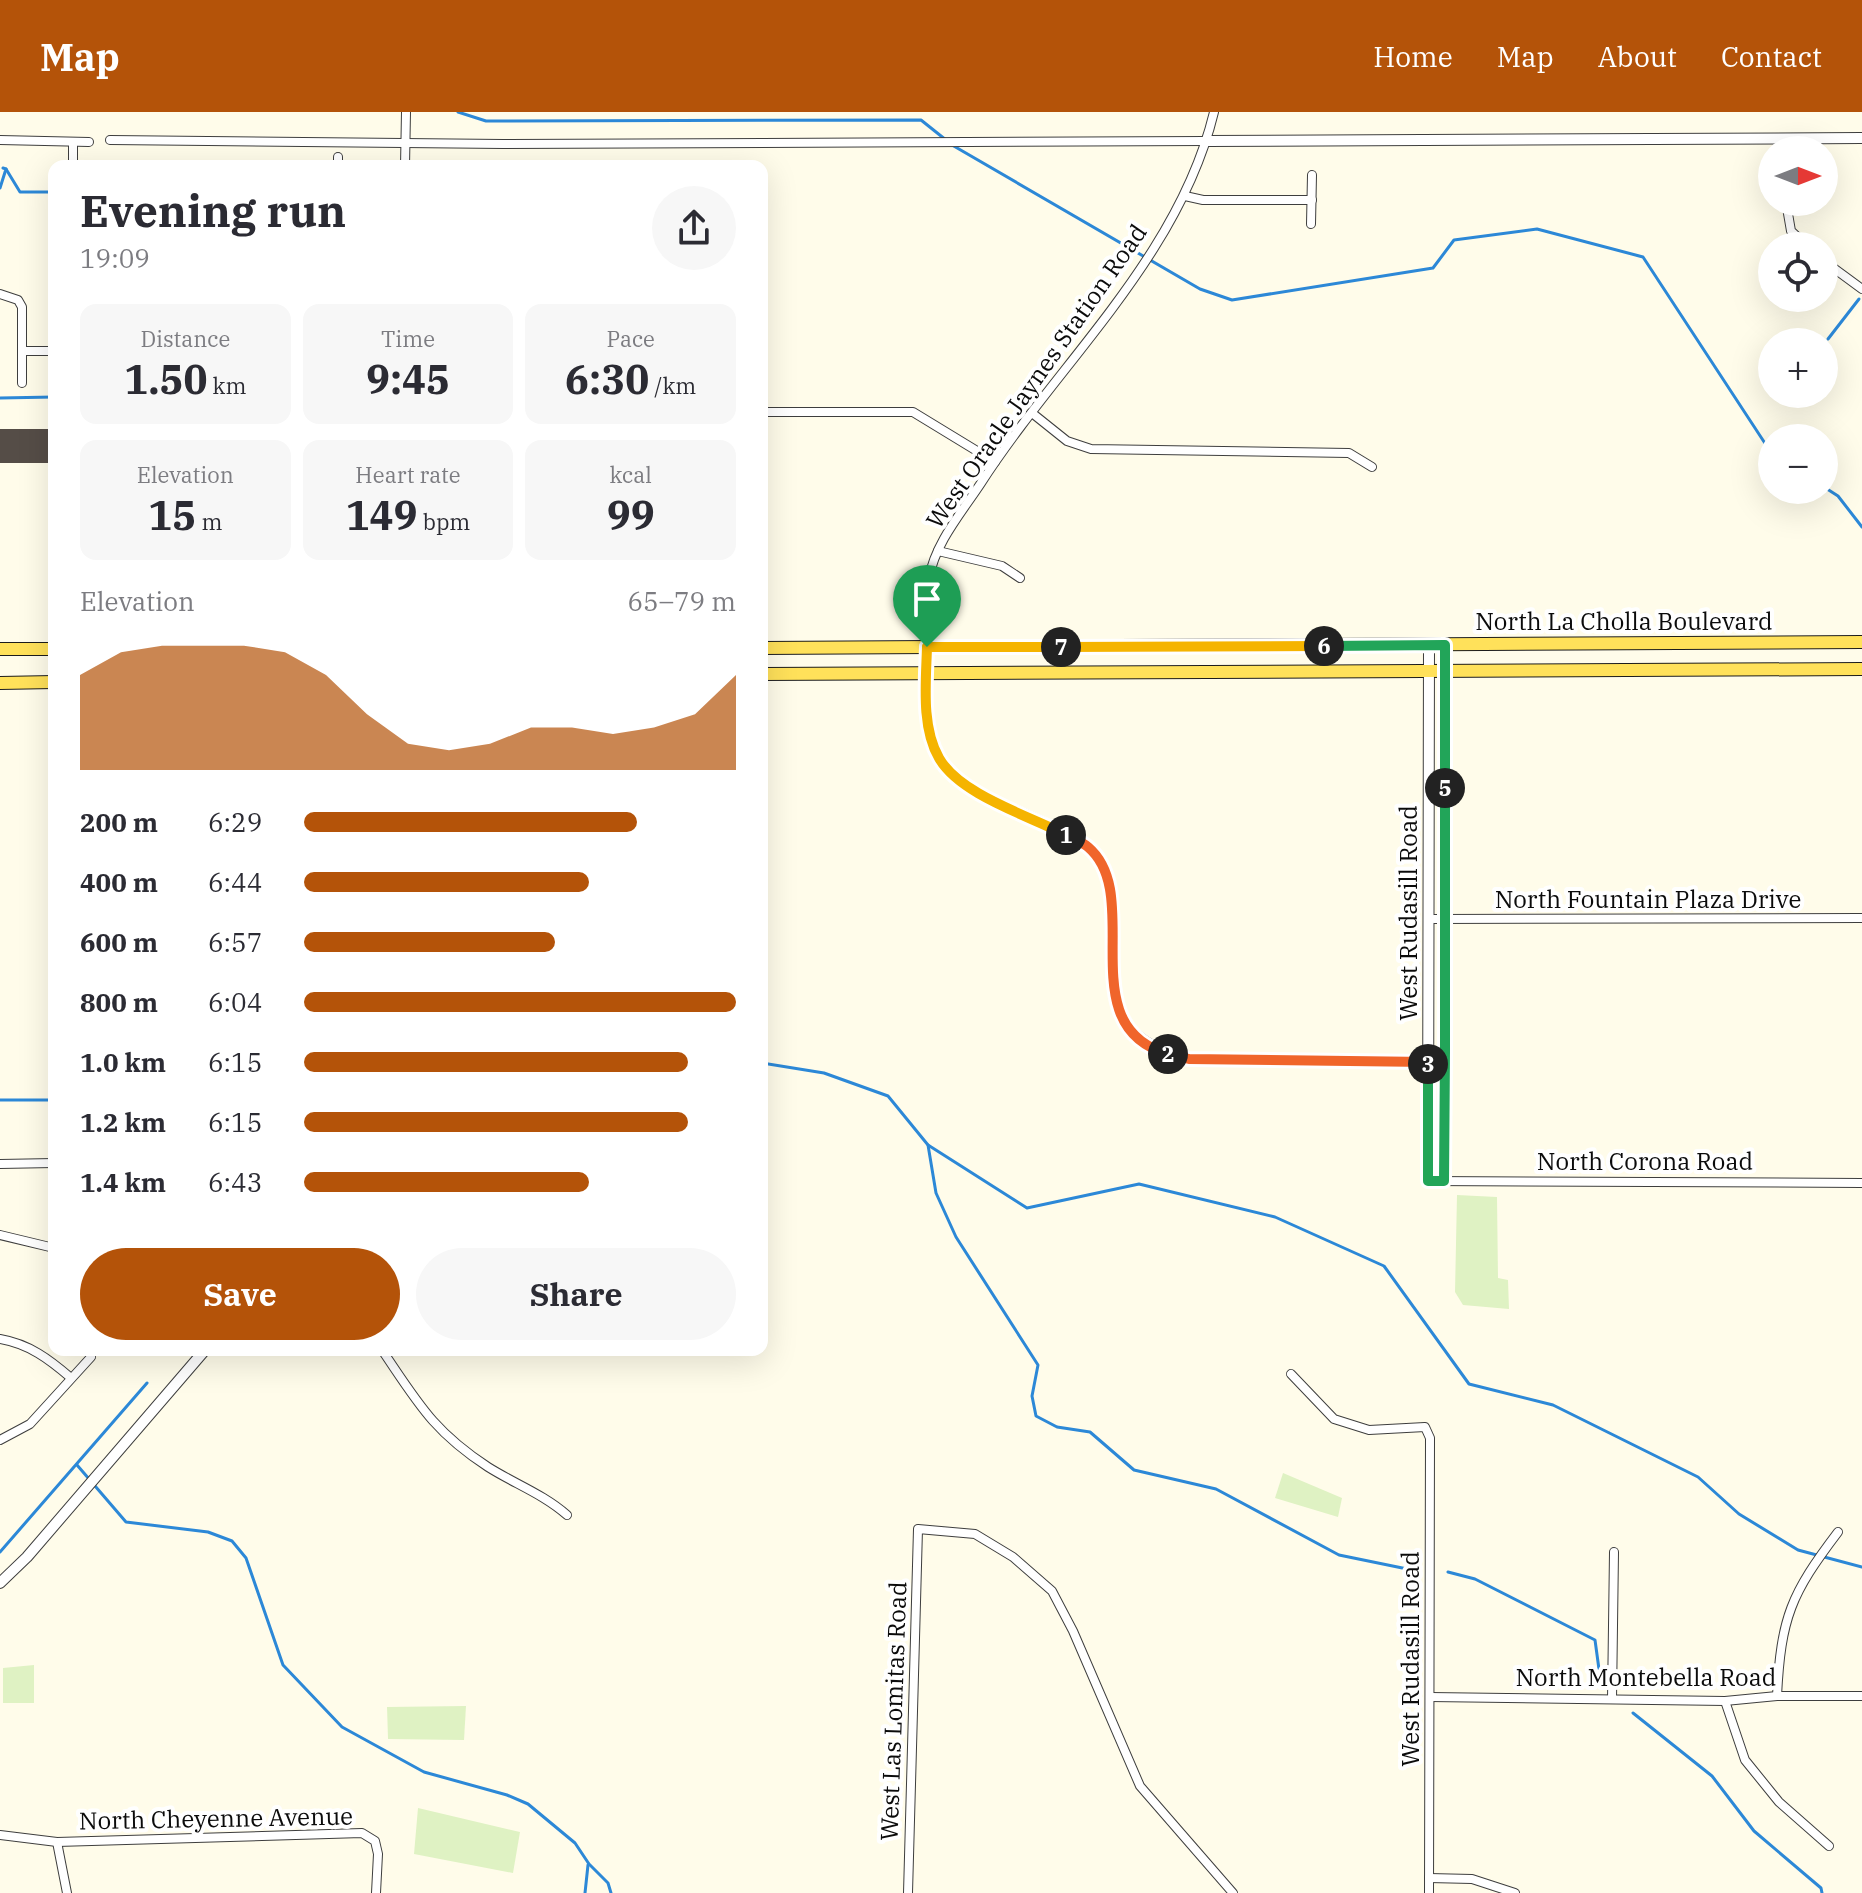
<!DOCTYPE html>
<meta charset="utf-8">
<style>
body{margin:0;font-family:"IBM Plex Serif",serif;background:#f7f7f7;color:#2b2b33;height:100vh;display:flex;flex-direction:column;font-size:30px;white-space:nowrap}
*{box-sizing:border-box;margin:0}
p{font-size:26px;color:#7c7c81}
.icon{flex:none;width:44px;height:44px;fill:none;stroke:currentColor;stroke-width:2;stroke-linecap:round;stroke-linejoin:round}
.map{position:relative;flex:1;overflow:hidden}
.drawer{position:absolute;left:48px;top:48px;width:720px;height:1196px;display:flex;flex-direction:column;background:#fff;border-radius:16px;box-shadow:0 8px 32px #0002}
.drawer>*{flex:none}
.needle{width:52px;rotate:90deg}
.buttons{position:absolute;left:1758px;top:24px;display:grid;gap:16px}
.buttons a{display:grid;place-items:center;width:80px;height:80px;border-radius:50%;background:#fff;box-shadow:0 8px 32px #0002;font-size:40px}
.pin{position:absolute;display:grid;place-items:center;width:68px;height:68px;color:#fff;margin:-82px -34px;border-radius:50% 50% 50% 0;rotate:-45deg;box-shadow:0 0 8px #0007}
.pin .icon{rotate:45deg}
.km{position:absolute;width:40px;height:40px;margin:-20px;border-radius:50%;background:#222;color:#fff;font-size:22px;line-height:40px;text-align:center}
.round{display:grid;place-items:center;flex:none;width:84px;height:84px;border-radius:42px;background:#f7f7f7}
.overview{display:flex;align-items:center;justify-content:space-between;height:136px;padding:0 32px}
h1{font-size:44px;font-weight:700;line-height:60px}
.stats{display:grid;grid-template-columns:repeat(3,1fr);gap:12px;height:136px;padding:8px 32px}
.stats div{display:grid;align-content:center;border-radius:16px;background:#f7f7f7;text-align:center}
.stats b{font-size:40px;font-weight:700}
.stats small{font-size:22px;font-weight:400}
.stats p{font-size:22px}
.chart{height:224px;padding:16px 32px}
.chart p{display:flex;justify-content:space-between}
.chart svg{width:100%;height:144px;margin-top:8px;fill:#b45309;opacity:.7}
.cta{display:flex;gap:16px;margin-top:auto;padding:16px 32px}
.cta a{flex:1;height:92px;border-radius:48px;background:#b45309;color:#fff;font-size:32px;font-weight:700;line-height:92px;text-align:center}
.cta a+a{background:#f7f7f7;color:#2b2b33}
ul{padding:0 32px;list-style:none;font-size:26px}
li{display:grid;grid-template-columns:128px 96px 1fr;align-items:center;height:60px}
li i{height:20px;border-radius:10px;background:#b45309}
header{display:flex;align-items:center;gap:48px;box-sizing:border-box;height:112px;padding:0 40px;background:#b45309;color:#fff}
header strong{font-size:38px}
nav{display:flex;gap:44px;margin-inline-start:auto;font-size:28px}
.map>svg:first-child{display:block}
.pitch{fill:#dff2c3}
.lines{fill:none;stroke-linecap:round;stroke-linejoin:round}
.stream{stroke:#2c88d7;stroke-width:3}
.building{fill:#554d47}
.minor-casing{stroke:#3e3e3e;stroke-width:10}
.tertiary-casing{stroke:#3e3e3e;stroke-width:12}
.primary-casing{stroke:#1c1c1c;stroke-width:14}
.minor{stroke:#fff;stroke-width:8}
.tertiary{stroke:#fff;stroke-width:10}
.primary{stroke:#ffe15a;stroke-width:12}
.split-1-casing{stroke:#fff;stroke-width:16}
.split-2-casing{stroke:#fff;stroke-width:16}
.split-3-casing{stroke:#fff;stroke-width:16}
.split-4-casing{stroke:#fff;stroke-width:16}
.split-5-casing{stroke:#fff;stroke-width:16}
.split-6-casing{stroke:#fff;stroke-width:16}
.split-7-casing{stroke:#fff;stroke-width:16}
.split-8-casing{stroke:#fff;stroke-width:16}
.split-1{stroke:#f5b400;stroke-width:10}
.split-2{stroke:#f0652b;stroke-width:10}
.split-3{stroke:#f0652b;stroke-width:10}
.split-4{stroke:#22a559;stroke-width:10}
.split-5{stroke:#22a559;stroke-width:10}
.split-6{stroke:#22a559;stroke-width:10}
.split-7{stroke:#f5b400;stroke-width:10}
.split-8{stroke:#f5b400;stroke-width:10}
.labels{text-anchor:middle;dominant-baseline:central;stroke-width:8;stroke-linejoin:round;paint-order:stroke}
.street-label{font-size:24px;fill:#0b0b0b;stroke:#fff}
</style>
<header>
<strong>Map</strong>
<nav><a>Home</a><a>Map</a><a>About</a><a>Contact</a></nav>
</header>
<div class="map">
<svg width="1862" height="1781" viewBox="0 0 1862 1781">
<rect width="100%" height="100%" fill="#fffcea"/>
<g class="pitch">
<path d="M1457,1083L1497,1085L1498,1166L1508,1168L1509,1197L1463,1193L1455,1180Z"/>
<path d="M1283,1361L1342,1386L1338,1405L1275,1386Z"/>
<path d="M34,1553V1591H3V1556Z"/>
<path d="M466,1594L464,1628L388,1627L387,1595Z"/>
<path d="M418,1696L520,1720L513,1761L414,1742Z"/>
</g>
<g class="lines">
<g class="stream">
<path d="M458,0L486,9L921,8L946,28"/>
<path d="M952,33L1200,177L1232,188L1433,156L1454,128L1537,117L1643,145L1772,342"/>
<path d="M6,57L20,80H54"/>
<path d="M0,76L6,57L3,56"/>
<path d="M1828,227L1859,187"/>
<path d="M0,286L54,285"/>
<path d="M1824,375L1838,384L1862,415"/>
<path d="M762,951L824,961L888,984L928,1033L936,1081L956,1125L1038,1253L1032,1284L1036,1304L1057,1315L1090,1320L1134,1358L1216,1377L1339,1443L1417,1459"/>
<path d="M0,988H54"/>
<path d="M928,1033L1027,1096L1139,1072L1275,1105L1384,1154L1469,1272L1553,1293L1698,1365L1739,1402L1798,1438L1862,1455"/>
<path d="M77,1353L126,1410L208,1420L232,1429L246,1446L283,1553L342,1615L424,1660L507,1683L528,1692L575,1731L589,1752L608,1771L611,1781"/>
<path d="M0,1440L147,1271"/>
<path d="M1448,1460L1475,1467L1595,1528L1601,1572"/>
<path d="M1633,1601L1712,1664L1754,1719L1821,1776L1822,1781"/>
<path d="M585,1781L588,1753"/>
</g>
</g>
<rect class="building" x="0" y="317" width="54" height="34"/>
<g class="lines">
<defs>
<g id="minor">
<path d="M1214,0C1179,145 1060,249 981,371C962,400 935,431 929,466C924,498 925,536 926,569C927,594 925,630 941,651C979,697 1069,705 1099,749C1108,763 1109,778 1111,795C1116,872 1097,922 1189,947L1432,950"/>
<path d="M0,28L89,30"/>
<path d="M110,28L503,32L1207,29"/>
<path d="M338,45V54"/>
<path d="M73,54V30"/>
<path d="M405,54L406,0"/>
<path d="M1185,84L1203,88H1312"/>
<path d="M1786,90L1791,119L1807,134"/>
<path d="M1311,112L1312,63"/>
<path d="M1824,149L1862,177"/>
<path d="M0,182L18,188L22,195V271"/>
<path d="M22,239H54"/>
<path d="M762,300H913L995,350"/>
<path d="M1032,301L1067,329L1091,337L1349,341L1372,355"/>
<path d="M938,439L1002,454L1020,466"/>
<path d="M1434,807L1862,806"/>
<path d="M0,1052L54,1051"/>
<path d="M1428,1069L1862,1071"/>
<path d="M0,1123L54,1136"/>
<path d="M0,1227C29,1232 49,1247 71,1266"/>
<path d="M382,1238C418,1291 433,1319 488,1355C515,1372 543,1382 567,1403"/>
<path d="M1291,1262L1334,1307L1369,1318L1425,1315L1430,1326L1429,1781"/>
<path d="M0,1328L30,1312L91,1245"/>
<path d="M1777,1584C1781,1505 1791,1482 1838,1420"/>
<path d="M1430,1585L1725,1589L1777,1584H1862"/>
<path d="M1612,1587L1614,1440"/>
<path d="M1725,1589L1745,1648L1779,1690L1829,1734"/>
<path d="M0,1723L57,1730L362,1721L375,1729L378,1742L376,1781"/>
<path d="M57,1730L67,1781"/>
<path d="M1429,1766L1472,1767L1515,1781"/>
<path d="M908,1781L918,1417L975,1422L1013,1445L1052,1479L1073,1519L1140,1674L1233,1781"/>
</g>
<g id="tertiary">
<path d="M1207,29L1862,26"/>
<path d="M1428,1069L1429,533"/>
<path d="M1444,1069L1445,533"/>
<path d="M0,1471L27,1445L205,1238"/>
</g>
<g id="primary">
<path d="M762,536L1862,530"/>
<path d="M0,537H54"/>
<path d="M762,562L1862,557"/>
<path d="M0,571L54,570"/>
</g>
</defs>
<use href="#minor" class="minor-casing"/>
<use href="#tertiary" class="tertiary-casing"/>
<use href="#primary" class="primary-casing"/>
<use href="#minor" class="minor"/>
<use href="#tertiary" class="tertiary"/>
<use href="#primary" class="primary"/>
</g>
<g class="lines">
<defs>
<path id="split-1" d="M927,535C926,570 921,615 939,646C960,683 1030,704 1066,723"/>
<path id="split-2" d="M1066,723C1073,727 1082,730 1088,735C1146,784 1069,914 1168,942"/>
<path id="split-3" d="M1168,942L1189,947L1428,950V952"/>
<path id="split-4" d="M1428,952V1069H1444L1445,939"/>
<path id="split-5" d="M1445,939V676"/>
<path id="split-6" d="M1324,534L1445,533V676"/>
<path id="split-7" d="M1061,535L1324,534"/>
<path id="split-8" d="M927,535H1061"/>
</defs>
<use href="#split-1" class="split-1-casing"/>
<use href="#split-2" class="split-2-casing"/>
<use href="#split-3" class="split-3-casing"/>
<use href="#split-4" class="split-4-casing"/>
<use href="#split-5" class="split-5-casing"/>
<use href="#split-6" class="split-6-casing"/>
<use href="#split-7" class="split-7-casing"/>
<use href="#split-8" class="split-8-casing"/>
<use href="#split-1" class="split-1"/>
<use href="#split-2" class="split-2"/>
<use href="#split-3" class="split-3"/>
<use href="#split-4" class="split-4"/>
<use href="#split-5" class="split-5"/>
<use href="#split-6" class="split-6"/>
<use href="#split-7" class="split-7"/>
<use href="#split-8" class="split-8"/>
</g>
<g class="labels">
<g class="street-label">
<text transform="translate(1036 264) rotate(-55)">West Oracle Jaynes Station Road</text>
<text x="1624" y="509">North La Cholla Boulevard</text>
<text x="1648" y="787">North Fountain Plaza Drive</text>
<text transform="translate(1408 801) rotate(-90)">West Rudasill Road</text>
<text x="1645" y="1049">North Corona Road</text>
<text transform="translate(1410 1547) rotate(-90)">West Rudasill Road</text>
<text x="1646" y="1565">North Montebella Road</text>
<text transform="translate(893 1599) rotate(-88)">West Las Lomitas Road</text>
<text transform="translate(216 1706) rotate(-1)">North Cheyenne Avenue</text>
</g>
</g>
</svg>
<div class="buttons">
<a><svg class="needle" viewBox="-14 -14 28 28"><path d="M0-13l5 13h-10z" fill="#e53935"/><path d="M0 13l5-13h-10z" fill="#7c7c81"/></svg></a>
<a><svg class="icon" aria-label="locate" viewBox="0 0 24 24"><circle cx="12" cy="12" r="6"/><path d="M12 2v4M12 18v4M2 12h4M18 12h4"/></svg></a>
<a>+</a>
<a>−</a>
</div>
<div class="pin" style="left:927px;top:535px;background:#1e9e55"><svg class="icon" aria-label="arrive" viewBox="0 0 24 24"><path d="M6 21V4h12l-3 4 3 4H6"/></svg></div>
<b class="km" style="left:1066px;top:723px">1</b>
<b class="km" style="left:1168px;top:942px">2</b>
<b class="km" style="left:1428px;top:952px">3</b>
<b class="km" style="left:1445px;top:676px">5</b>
<b class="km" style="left:1324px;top:534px">6</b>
<b class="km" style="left:1061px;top:535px">7</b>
<section class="drawer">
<div class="overview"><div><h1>Evening run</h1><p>19:09</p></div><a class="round"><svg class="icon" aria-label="share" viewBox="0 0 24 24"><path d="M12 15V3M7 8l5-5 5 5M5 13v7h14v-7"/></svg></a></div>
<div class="stats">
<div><p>Distance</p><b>1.50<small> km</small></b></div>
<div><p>Time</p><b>9:45</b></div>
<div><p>Pace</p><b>6:30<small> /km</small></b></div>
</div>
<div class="stats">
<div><p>Elevation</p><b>15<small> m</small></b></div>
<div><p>Heart rate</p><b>149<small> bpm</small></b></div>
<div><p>kcal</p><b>99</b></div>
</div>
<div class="chart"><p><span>Elevation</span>65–79 m</p>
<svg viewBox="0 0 160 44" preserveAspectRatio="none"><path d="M0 44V15L10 8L20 6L30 6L40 6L50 8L60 15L70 27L80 36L90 38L100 36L110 31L120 31L130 33L140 31L150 27L160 15V44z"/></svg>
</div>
<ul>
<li><b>200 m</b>6:29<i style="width:77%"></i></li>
<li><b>400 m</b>6:44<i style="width:66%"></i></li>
<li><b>600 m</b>6:57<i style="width:58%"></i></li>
<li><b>800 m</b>6:04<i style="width:100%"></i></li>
<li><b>1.0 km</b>6:15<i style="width:89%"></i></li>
<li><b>1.2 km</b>6:15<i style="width:89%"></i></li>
<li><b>1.4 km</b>6:43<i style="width:66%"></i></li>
</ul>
<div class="cta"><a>Save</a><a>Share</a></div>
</section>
</div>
